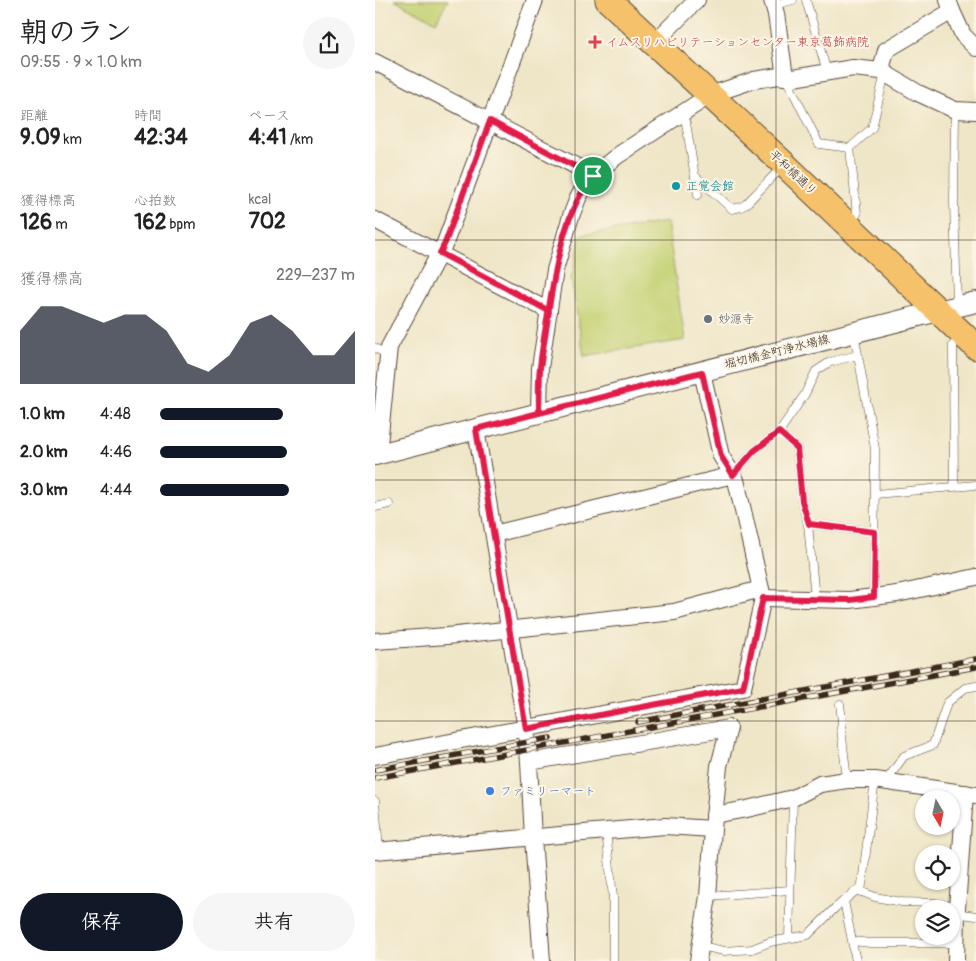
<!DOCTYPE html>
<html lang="ja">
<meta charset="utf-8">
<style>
body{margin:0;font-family:Pangolin,"Klee One",sans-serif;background:#f6f6f6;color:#222;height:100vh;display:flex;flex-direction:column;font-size:19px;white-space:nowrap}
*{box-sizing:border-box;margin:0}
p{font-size:16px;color:#767676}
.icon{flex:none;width:28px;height:28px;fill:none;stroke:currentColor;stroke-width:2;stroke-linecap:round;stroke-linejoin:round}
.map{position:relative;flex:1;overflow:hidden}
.sheet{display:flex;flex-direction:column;background:#fff;width:375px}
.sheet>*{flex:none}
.needle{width:32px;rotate:171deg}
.controls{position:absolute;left:540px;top:790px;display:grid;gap:10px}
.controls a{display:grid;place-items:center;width:45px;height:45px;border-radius:50%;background:#fff;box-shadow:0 1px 4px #0004;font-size:25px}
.pin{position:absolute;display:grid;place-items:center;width:42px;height:42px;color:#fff;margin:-21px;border:2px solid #fff;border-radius:50%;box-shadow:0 1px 5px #0007}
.round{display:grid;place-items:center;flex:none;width:52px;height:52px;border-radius:26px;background:#f6f6f6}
.summary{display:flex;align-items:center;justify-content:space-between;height:85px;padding:0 20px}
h1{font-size:28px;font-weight:700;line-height:38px}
.stats{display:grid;grid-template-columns:repeat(3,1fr);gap:8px;height:85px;padding:5px 20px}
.stats div{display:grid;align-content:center}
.stats b{font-size:21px;font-weight:700}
.stats small{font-size:14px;font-weight:400}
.stats p{font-size:14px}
.chart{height:140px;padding:10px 20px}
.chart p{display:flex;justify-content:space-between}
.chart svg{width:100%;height:90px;margin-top:5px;fill:#111827;opacity:.7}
.cta{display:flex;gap:10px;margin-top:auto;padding:10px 20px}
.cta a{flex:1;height:58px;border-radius:30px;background:#111827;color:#fff;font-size:20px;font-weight:700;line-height:58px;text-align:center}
.cta a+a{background:#f6f6f6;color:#222}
ul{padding:0 20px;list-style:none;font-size:16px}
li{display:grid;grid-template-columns:80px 60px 1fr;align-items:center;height:38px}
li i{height:12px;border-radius:6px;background:#111827}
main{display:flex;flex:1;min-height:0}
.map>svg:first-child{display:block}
.green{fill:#c4d173;stroke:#807e48}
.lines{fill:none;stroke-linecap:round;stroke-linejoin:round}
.service-casing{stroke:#564638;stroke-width:9}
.minor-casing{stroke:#564638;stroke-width:18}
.tertiary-casing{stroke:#564638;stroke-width:22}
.primary-casing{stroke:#564638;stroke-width:27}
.service{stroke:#fff;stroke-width:8}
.minor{stroke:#fff;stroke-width:16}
.tertiary{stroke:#fff;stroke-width:20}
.primary{stroke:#f5c16b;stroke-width:25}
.rail-casing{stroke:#3b2a1e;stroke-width:5.5}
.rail{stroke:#fcf5e5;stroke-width:4;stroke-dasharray:11;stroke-linecap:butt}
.route-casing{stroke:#fff;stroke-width:10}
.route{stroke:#e11d48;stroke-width:6}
.grid{fill:none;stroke:#3b2a1e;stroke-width:1;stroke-opacity:0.55}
.health-dot{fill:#e0444e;stroke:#fcf5e5;stroke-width:2}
.culture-dot{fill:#0f9aa8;stroke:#fcf5e5;stroke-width:2}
.worship-dot{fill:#6b7280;stroke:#fcf5e5;stroke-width:2}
.shop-dot{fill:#3f7fe0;stroke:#fcf5e5;stroke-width:2}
.labels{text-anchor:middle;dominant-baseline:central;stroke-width:4;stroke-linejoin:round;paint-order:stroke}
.health-label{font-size:12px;fill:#be3a42;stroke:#fcf5e5;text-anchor:start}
.street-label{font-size:12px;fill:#3b2a1e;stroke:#fcf5e5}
.culture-label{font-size:12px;fill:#0d838f;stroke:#fcf5e5;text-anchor:start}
.worship-label{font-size:12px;fill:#5b616d;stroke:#fcf5e5;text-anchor:start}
.shop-label{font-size:12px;fill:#366cbe;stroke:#fcf5e5;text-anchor:start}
</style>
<main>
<section class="sheet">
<div class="summary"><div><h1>朝のラン</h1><p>09:55 · 9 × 1.0 km</p></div><a class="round"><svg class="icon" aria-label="share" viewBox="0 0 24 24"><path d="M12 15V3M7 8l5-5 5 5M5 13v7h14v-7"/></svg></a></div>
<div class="stats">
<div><p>距離</p><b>9.09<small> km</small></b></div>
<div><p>時間</p><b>42:34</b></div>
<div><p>ペース</p><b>4:41<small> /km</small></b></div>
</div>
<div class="stats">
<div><p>獲得標高</p><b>126<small> m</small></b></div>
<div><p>心拍数</p><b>162<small> bpm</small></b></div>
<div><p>kcal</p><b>702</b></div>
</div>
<div class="chart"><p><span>獲得標高</span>229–237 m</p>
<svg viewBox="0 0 160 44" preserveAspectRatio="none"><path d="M0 44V18L10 6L20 6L30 10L40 14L50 10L60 10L70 18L80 34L90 38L100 30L110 14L120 10L130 18L140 30L150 30L160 18V44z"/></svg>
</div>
<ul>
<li><b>1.0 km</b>4:48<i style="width:63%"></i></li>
<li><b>2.0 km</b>4:46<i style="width:65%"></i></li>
<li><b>3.0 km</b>4:44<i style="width:66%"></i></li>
</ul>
<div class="cta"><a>保存</a><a>共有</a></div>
</section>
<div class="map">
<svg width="601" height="961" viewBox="0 0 601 961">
<rect width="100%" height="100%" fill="#fcf5e5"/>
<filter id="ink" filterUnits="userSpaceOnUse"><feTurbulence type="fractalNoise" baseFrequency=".02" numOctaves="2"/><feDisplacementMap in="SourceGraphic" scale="10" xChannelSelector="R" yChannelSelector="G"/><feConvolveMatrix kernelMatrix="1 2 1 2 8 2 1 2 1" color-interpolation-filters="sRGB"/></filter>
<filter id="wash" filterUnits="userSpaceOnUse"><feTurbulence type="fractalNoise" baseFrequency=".0096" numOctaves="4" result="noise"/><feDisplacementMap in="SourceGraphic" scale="20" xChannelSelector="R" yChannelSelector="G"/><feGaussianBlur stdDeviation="1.12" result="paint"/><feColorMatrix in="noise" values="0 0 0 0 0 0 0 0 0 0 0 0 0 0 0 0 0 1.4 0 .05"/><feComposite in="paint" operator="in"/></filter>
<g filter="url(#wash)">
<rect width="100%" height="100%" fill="#efe6c8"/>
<g class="green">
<path d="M19,0H73L61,22Z"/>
<path d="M292,222L310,340L209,356L196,279L206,235Z"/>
</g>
</g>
<g filter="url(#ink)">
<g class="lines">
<defs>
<g id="service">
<path d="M431,0L452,72"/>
<path d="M398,5L418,0"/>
<path d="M411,78L444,144L475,148"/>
<path d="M580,110L579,201L582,305"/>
<path d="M306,115L311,123L323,195"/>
<path d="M320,176L357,209L366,207L371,204L408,166"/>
<path d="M475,222L482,214L475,148L497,128L510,73"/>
<path d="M479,333L500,449L499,597"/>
<path d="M0,348L13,355"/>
<path d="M404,432L422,448L427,501L433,524L440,599"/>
<path d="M358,475L379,451L404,432L430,394L441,371L455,362L483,355"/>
<path d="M579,486L578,345L587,337"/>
<path d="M500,494L601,485"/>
<path d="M0,507L14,504"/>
<path d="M433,524L500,532"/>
<path d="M465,704L467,721L466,728L472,780"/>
<path d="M511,781L529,756L558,745L572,703L590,688L601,686"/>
<path d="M0,801L4,850"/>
<path d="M231,831L238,897V961"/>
<path d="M486,892L500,780"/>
<path d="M333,896L415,890"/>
<path d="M469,901L481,961"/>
<path d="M414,938L418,798"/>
<path d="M478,941L495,943H581"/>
<path d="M326,946L349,951L377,949L395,942L433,935L460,908L482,890L500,897L527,902L559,903L569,905L582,909L587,914L601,916"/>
</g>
<g id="minor">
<path d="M577,11L588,35L601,48"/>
<path d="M279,43L322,0"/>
<path d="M0,62L218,175"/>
<path d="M506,71L511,50L577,11L573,0"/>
<path d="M410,77L418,78L478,68L506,71L543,93L580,110L601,111"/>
<path d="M0,220L174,311"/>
<path d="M164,413L165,368L180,270L196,216L203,198L211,184L218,175L242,156L335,95L379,80L404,76L410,77L401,14L397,0"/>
<path d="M101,429L151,729L154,762L158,838L167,961"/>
<path d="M3,454L14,347L70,243L160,0"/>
<path d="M119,534L358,475"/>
<path d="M388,598L475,600L522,594L601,577"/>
<path d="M0,641L72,636L299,612L386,589"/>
<path d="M0,756L368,688L388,598L361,480L346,456L327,372"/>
<path d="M154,762L354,728L344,766L338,829L333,896L323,961"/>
<path d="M339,815L372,809L418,798L445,784L472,780H500L601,795"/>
<path d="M0,851L290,826L338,829"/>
<path d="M581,961L582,909L590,793"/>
</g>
<path id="tertiary" d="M0,455L563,311L601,302"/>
<path id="primary" d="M233,0L409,164L601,347"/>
</defs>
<use href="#service" class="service-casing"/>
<use href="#minor" class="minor-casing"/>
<use href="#tertiary" class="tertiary-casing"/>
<use href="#primary" class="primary-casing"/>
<use href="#service" class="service"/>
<use href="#minor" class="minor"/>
<use href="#tertiary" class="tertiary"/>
<use href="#primary" class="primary"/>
<defs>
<g id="rail">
<path d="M263,722L601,659"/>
<path d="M0,770L175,738"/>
<path d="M0,778L601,667"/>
</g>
</defs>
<use href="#rail" class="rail-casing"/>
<use href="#rail" class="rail"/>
</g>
</g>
<g class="lines" filter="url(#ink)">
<defs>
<path id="route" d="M218,176C189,211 180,269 173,314C170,331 167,349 165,367C163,382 164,398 164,413L101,429L151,729L368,688L388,598L475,600L499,597L500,532L434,524L427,501L422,448L404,432L379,451L358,475L346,456L327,372L164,413L165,368L174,311L65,253L70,243L115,121L218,176"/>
</defs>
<use href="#route" class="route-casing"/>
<use href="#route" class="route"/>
</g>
<path class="grid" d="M200,0V961M401,0V961M0,240H601M0,480H601M0,721H601"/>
<path class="health-dot" d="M217.5 34.5h5v5h5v5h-5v5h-5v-5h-5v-5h5z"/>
<circle class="culture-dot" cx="301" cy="186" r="5"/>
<circle class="worship-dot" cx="333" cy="319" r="5"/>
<circle class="shop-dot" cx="115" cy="791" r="5"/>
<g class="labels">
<g class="health-label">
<text x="231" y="42">イムスリハビリテーションセンター東京葛飾病院</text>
</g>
<g class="street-label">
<text transform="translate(418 173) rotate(43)">平和橋通り</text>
<text transform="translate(402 352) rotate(-14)">堀切橋金町浄水場線</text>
</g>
<g class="culture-label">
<text x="311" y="186">正覚会館</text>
</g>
<g class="worship-label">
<text x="343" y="319">妙源寺</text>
</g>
<g class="shop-label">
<text x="125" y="791">ファミリーマート</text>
</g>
</g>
</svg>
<div class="controls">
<a><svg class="needle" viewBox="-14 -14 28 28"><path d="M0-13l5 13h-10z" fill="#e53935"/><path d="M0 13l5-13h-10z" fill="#767676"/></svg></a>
<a><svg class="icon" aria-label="locate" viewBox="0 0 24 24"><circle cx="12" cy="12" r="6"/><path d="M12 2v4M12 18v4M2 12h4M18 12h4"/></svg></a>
<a><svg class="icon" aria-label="layers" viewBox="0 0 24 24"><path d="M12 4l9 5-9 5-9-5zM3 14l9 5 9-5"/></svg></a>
</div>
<div class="pin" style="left:218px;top:176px;background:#1e9e55"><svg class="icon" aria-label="arrive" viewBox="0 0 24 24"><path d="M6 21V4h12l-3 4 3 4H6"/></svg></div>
</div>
</main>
